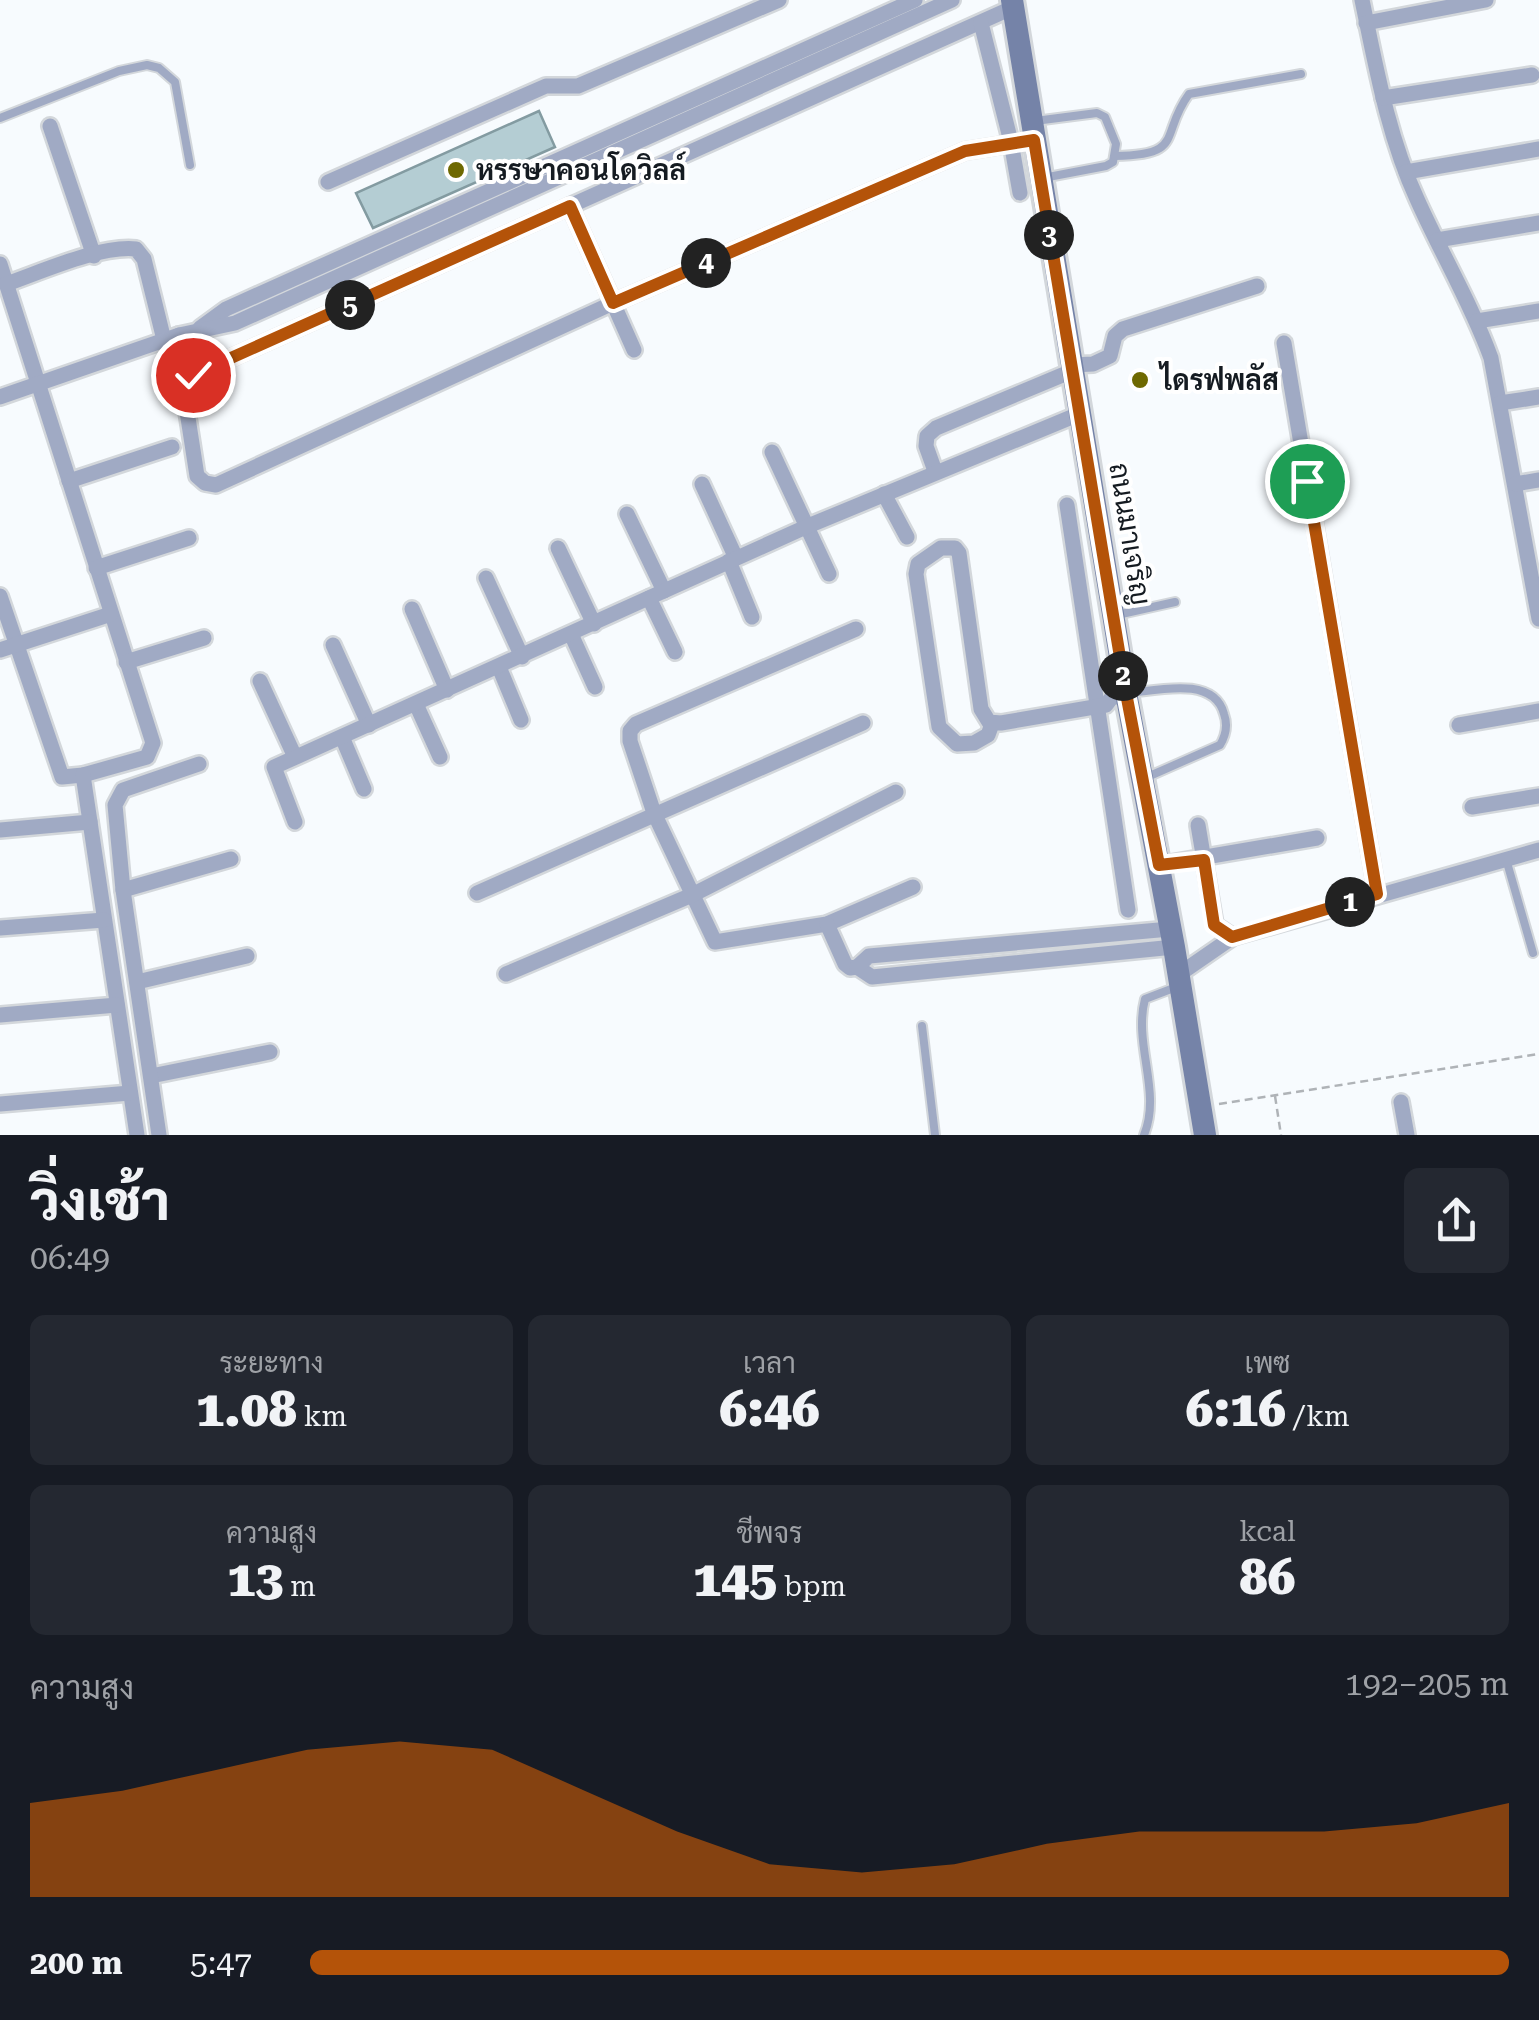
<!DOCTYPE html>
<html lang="th">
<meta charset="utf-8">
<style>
body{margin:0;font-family:"Roboto Serif",Sarabun,serif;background:#242831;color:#f1f3f6;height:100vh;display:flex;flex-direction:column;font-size:38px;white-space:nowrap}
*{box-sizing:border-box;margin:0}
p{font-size:32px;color:#9ea1a6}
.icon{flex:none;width:55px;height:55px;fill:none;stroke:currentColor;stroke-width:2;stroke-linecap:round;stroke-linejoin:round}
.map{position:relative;height:1135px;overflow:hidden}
.details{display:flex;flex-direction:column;background:#171b24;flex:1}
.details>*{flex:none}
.pin{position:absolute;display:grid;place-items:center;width:85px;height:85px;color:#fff;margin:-42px;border:5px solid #fff;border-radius:50%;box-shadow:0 2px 10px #0007}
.km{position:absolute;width:50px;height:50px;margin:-25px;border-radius:50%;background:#222;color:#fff;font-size:28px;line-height:50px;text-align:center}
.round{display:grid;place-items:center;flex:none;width:105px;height:105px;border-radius:15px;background:#242831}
.overview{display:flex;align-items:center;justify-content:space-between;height:170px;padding:0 30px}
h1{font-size:55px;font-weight:800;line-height:75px}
.metrics{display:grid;grid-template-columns:repeat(3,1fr);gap:15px;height:170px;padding:10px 30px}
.metrics div{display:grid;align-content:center;border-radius:15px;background:#242831;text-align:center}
.metrics b{font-size:50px;font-weight:800}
.metrics small{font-size:28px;font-weight:400}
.metrics p{font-size:28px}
.chart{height:280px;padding:20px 30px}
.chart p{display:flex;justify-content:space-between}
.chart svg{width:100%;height:180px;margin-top:10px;fill:#b45309;opacity:.7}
ul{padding:0 30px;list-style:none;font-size:32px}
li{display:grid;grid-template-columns:160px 120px 1fr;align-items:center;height:75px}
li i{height:25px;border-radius:12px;background:#b45309}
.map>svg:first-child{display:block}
.building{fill:#b4cdd3;stroke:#839ba1;stroke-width:2.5}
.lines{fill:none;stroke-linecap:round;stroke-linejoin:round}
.lane-casing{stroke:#d3d7db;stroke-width:12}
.street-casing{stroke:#d3d7db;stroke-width:20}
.secondary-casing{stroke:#d3d7db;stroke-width:28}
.path{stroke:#afb3b7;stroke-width:2.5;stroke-dasharray:8 5;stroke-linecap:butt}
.lane{stroke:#a0aac4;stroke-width:8}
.street{stroke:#a0aac4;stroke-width:15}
.secondary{stroke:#7583a8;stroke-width:22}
.route-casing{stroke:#fff;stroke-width:20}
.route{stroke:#b45309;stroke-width:12}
.poi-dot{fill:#6e6901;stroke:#fff;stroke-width:4}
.labels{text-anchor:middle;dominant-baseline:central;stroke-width:8;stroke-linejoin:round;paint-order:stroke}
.poi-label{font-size:28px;font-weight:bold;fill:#151b21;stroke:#fff;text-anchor:start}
.street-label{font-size:28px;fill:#151b21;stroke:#fff}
</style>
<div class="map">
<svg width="1539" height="1135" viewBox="0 0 1539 1135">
<rect width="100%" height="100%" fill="#f7fbfe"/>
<path class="building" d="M539,111L555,147L373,228L356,193Z"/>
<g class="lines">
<defs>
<g id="lane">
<path d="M0,118L119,71L147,65L159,68L175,82L190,165"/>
<path d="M1035,121L1097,113L1105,117L1116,144L1113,162L1106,166L1043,178"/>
<path d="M1115,156C1186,155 1159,135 1189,94L1301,74"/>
<path d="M1117,615L1175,602"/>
<path d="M1130,693C1159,690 1214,676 1224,714C1228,725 1226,735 1220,745L1145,778"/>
<path d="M1506,859L1533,953"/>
<path d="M922,1026L935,1135"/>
<path d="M1144,1135C1162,1092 1133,1044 1145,999L1179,986"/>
</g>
<g id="street">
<path d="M1362,0C1376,67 1388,136 1417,199C1441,253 1471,303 1491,358L1539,619"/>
<path d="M1014,7L193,375L186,382L184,392L197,476L205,483L216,485L613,303L965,151L1034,140"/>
<path d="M981,23L1011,142L1020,193"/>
<path d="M1366,23L1486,0"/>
<path d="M1383,98L1532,75"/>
<path d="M50,126L94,256"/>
<path d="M1406,172L1539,149"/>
<path d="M328,182L546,86H578L779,0"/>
<path d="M570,206L634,350"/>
<path d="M1437,240L1539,223"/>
<path d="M0,264L153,743L147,757L83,775L62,777L0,596"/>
<path d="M6,284C41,272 100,245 136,249L144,259L164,340"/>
<path d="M1477,321L1539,311"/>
<path d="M200,328L226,309L915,0"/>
<path d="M179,335L193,375"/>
<path d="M1284,343L1377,894"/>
<path d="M1071,365L1093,364L1110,356L1115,336L1123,329L1257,286"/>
<path d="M0,397L179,335L235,323L952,0"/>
<path d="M1500,403L1539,397"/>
<path d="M772,452L829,574"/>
<path d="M935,471L926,446L927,436L936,428L1072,371"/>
<path d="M69,481L172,447"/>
<path d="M702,484L736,558"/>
<path d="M1515,484L1539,480"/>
<path d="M884,494L907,537"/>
<path d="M1067,505L1128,910"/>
<path d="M627,514L664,591"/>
<path d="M558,548L594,624"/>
<path d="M729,561L752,617"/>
<path d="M96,568L189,538"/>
<path d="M486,578L522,657"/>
<path d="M649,598L675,652"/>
<path d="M412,609L447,690"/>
<path d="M856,629L636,724L630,731V741L654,813L715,942L827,924L913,887"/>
<path d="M571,634L595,687"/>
<path d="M333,645L369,725"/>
<path d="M0,650L111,614"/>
<path d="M126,662L204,638"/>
<path d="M499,667L521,720"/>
<path d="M260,681L295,757"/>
<path d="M416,704L440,757"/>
<path d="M992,724L988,735L974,743L957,744L939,727L916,574L918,564L941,548H955L959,553L981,709L989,722L1001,723L1106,705L1112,697H1127"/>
<path d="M1459,725L1539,711"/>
<path d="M342,737L364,789"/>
<path d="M83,775L137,1135"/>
<path d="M1472,807L1539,796"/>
<path d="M295,822L274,767L808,526L1079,414"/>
<path d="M1198,825L1215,925L1233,937"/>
<path d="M0,830L90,822"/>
<path d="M1159,865L1317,838"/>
<path d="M123,890L231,859"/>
<path d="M477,893L863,723"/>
<path d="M827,924L845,964L850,968L857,967L872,977L1174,947"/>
<path d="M0,928L104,920"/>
<path d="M857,967L869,956L1170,929"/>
<path d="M506,974L692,895L896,792"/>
<path d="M1178,975L1233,937L1539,850"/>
<path d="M137,982L247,956"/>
<path d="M0,1015L117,1005"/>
<path d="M151,1076L270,1052"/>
<path d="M1401,1102L1407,1135"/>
<path d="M0,1104L130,1093"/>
<path d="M159,1135L123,890L115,805L123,790L199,764"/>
</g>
<path id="secondary" d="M1012,0L1126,693L1174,947L1205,1135"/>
</defs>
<use href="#lane" class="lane-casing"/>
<use href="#street" class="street-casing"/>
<use href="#secondary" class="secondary-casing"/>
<g class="path">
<path d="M1275,1096L1281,1135"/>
<path d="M1219,1104L1538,1054"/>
</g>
<use href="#lane" class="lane"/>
<use href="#street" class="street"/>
<use href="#secondary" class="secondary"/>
</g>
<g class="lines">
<defs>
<path id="route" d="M193,375L570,206L613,303L965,151L1034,140L1126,693L1159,865L1204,860L1214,925L1232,937L1377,894L1307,481"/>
</defs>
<use href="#route" class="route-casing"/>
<use href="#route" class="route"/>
</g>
<g class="poi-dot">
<circle cx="456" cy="170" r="10"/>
<circle cx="1140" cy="380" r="10"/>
</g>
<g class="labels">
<g class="poi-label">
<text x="476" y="170">หรรษาคอนโดวิลล์</text>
<text x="1160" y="380">ไดรฟพลัส</text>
</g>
<g class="street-label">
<text transform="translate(1130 534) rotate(81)">ถนนมาเจริญ</text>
</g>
</g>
</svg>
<div class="pin" style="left:1307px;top:481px;background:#1e9e55"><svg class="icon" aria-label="arrive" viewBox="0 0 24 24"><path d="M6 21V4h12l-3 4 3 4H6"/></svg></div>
<div class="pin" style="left:193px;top:375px;background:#d93025"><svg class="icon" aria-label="check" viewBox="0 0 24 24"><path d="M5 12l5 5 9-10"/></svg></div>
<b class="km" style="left:1350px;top:902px">1</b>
<b class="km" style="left:1123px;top:676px">2</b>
<b class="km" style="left:1049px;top:235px">3</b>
<b class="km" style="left:706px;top:263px">4</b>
<b class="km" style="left:350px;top:305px">5</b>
</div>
<section class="details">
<div class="overview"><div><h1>วิ่งเช้า</h1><p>06:49</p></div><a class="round"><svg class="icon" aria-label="share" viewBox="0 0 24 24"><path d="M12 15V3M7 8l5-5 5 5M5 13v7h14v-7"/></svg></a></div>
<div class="metrics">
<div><p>ระยะทาง</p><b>1.08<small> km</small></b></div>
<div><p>เวลา</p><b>6:46</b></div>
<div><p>เพซ</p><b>6:16<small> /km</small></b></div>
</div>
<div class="metrics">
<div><p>ความสูง</p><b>13<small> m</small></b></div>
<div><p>ชีพจร</p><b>145<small> bpm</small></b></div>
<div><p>kcal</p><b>86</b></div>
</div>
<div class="chart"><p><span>ความสูง</span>192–205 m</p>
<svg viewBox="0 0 160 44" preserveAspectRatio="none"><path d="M0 44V21L10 18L20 13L30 8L40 6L50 8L60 18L70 28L80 36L90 38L100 36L110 31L120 28L130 28L140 28L150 26L160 21V44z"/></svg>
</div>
<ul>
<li><b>200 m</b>5:47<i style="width:100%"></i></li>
</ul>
</section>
